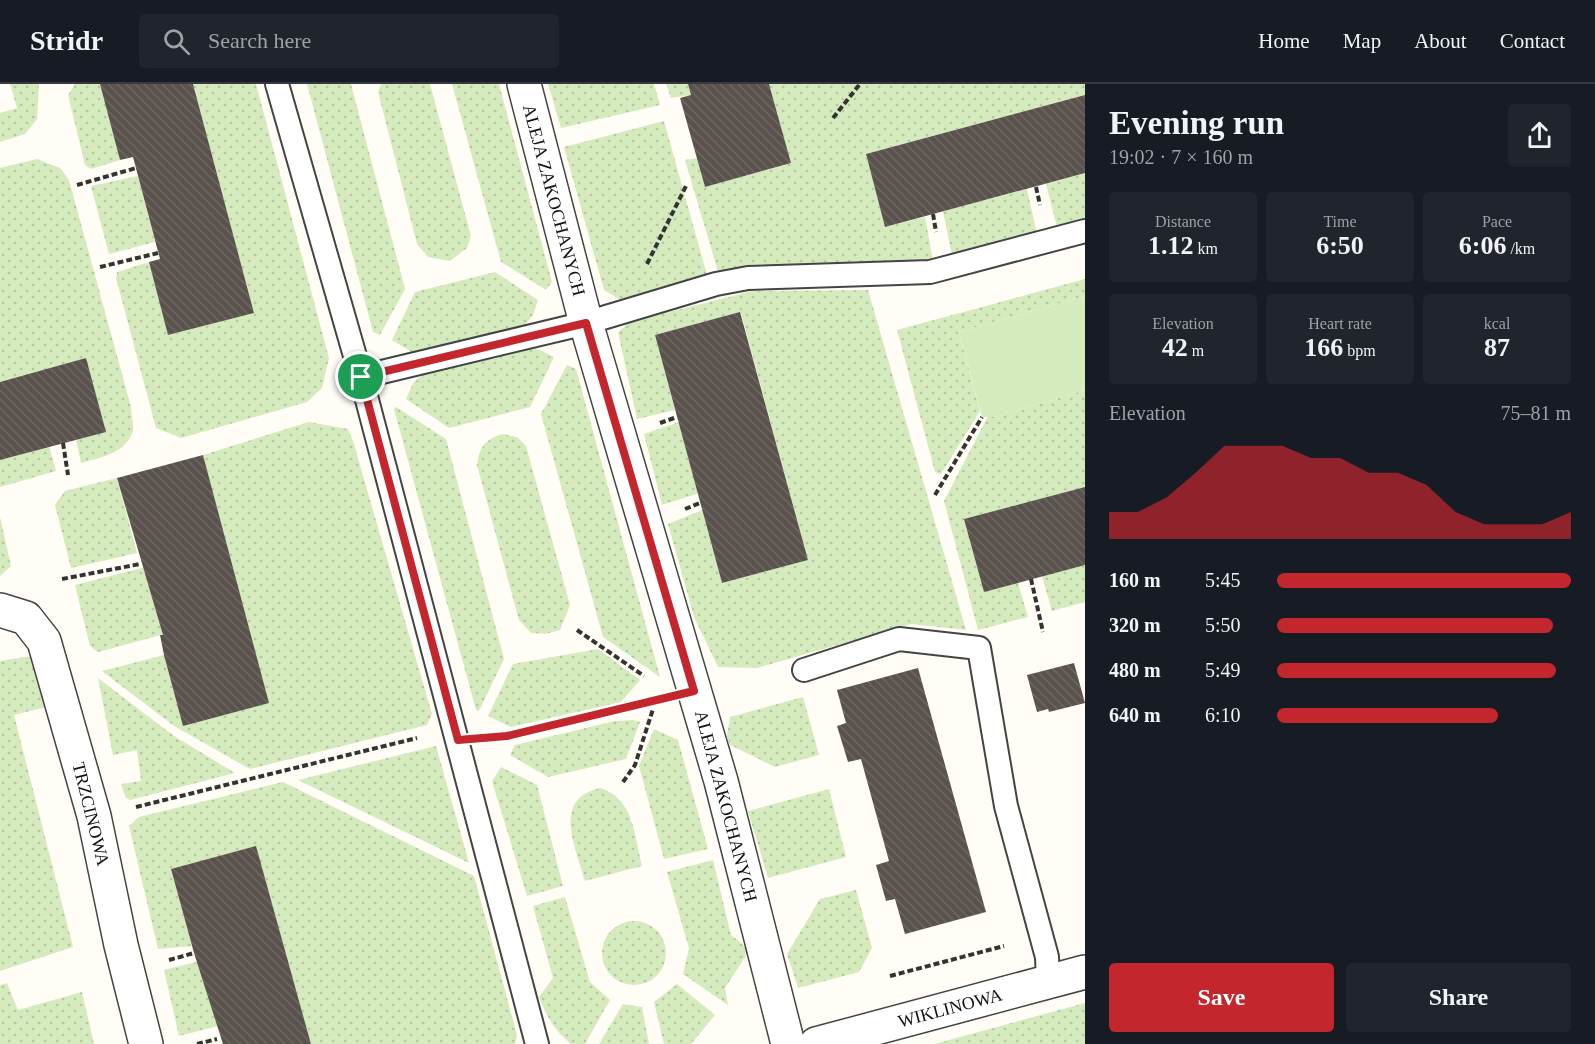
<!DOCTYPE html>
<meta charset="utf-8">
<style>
body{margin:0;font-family:Georgia,serif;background:#20242c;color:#f1f3f6;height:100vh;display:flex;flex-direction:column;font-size:22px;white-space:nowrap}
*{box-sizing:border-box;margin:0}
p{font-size:20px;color:#9ea1a6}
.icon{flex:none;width:33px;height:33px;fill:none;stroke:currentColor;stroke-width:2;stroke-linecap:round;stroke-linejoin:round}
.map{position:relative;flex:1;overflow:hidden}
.sheet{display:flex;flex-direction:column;background:#171b24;width:510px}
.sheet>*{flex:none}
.pin{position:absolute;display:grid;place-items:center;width:51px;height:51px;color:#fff;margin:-26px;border:3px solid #fff;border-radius:50%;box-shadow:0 2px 6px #0007}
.round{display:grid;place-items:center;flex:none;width:63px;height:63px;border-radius:6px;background:#20242c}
.overview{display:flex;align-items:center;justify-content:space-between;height:102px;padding:0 24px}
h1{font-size:33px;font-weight:600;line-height:45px}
.stats{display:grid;grid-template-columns:repeat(3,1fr);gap:9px;height:102px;padding:6px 24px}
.stats div{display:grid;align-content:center;border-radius:6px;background:#20242c;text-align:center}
.stats b{font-size:26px;font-weight:600}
.stats small{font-size:16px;font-weight:400}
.stats p{font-size:16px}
.chart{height:168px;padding:12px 24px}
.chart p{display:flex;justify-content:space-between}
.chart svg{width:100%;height:108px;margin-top:6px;fill:#c4262e;opacity:.7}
.primary-button{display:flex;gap:12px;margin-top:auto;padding:12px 24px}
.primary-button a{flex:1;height:69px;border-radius:6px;background:#c4262e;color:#fff;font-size:24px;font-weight:600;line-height:69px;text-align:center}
.primary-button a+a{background:#20242c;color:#f1f3f6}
ul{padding:0 24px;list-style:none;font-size:20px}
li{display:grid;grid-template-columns:96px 72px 1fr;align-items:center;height:45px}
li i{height:15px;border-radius:8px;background:#c4262e}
header{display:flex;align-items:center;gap:36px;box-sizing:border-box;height:84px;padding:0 30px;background:#171b24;border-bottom:2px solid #363941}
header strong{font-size:28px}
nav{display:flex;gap:33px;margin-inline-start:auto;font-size:21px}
.search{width:420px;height:54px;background:#20242c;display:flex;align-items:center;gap:15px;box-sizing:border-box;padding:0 21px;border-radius:6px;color:#9ea1a6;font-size:22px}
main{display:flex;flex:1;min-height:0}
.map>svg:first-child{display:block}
.grass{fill:url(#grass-dots)}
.park{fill:#d5ebbd}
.building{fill:url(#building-back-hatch)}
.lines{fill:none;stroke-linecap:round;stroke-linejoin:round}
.lane-casing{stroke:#444;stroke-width:26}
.street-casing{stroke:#444;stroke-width:36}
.path{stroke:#333;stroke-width:4;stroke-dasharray:6 3;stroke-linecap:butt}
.lane{stroke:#fff;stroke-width:22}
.street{stroke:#fff;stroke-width:33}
.route-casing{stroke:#fff;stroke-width:12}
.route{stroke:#c4262e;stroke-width:8}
.labels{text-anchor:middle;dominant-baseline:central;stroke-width:6;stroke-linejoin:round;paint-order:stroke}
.street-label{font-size:18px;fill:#111;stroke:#fff}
</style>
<header>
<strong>Stridr</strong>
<div class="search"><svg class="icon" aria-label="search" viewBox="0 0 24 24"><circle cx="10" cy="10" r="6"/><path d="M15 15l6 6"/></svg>Search here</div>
<nav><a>Home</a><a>Map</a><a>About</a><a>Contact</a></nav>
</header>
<main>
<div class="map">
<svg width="1085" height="960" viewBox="0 0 1085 960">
<defs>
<pattern id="grass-dots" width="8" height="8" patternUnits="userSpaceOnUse" patternTransform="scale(1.5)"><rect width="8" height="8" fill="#d5ebbd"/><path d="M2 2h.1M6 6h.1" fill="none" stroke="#b6c8a1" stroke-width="1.8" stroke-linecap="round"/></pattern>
<pattern id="building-back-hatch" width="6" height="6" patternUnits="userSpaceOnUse" patternTransform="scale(1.5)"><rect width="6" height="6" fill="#5a524d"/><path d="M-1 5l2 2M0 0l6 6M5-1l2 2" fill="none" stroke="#6d6662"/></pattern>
</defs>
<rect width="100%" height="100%" fill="#fffdf5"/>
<g class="grass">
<path d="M10,0H39L37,35L25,50L0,58V29L17,24Z"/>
<path d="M75,0H102L120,76L91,85L85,81L68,11Z"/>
<path d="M193,0H256L329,274L322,304L307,318L181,354L156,344L116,194L117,188L149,178L169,251L254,229Z"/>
<path d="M307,0H351L405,205L380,251L373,248Z"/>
<path d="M381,0H430L471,152L467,164L450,177L428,173L417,160L378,8Z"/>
<path d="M452,0H499L552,198L546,206L501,178Z"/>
<path d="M548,0H654L660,21L561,44Z"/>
<path d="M666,0H688L691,11L671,14Z"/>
<path d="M769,0H1085V11L866,70L885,143L925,133L933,177L719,191L685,76L697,74L705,103L791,79Z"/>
<path d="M664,37L707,191L621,216L604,206L564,63Z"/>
<path d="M37,75L60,84L69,96L131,323C131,329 134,341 133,347C126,369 100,374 81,379L76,355L86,275L0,298V84Z"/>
<path d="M1085,89V137L1057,143L1046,100Z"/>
<path d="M138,92L155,158L109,170L91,102Z"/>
<path d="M1027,105L1037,150L952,172L943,127Z"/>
<path d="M495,188L538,216L533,231L524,242L415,270L392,256L415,208Z"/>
<path d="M1085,195V212L959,248L980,327L941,390L935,388L897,246Z"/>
<path d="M868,206L966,546L911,540L757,584L718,583L694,533L668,440L702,426L722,499L808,476L741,229L655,251L675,326L637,335L618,248L630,238L752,207Z"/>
<path d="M529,261L554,273L530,323L449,344L406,315L413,299L428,286Z"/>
<path d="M567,281L576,285L660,593L603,553L541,330Z"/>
<path d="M1085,306V403L1018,499L1028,533L978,546L944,417L988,332L995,333Z"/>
<path d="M396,323L446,355L504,575L479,627L476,626L394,325Z"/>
<path d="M309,338L348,345L353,357L432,630L427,641L250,685L174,642L102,587L164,571L268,619L203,371Z"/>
<path d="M679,338L709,406L662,421L644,350Z"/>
<path d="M502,350L517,353L526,362L570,521L560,546L545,550L531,549L519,536L477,381C479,363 485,356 502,350Z"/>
<path d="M49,362L56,387L0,403V376Z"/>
<path d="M117,394L137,469L71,484L55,421L65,407Z"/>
<path d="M0,433L11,482L0,492Z"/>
<path d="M153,481L172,548L98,568L90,562L75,501Z"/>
<path d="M1085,481V518L1052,527L1042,492Z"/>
<path d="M598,565L640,596L621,618L511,643L488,632L513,580Z"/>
<path d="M31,572L50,622L14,631L73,863L0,887V577Z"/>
<path d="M98,594L174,652L235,689L130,716L126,714L121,700L141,697L137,666L113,671Z"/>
<path d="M803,613L819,671L775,683L730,661L727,652L730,633Z"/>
<path d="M633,636L640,638L626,675L548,693L510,671L515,661L615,637Z"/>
<path d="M654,645L678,656L708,765L664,775L639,682Z"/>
<path d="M436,662L469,779L298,696Z"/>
<path d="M501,683L537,701L563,802L527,812L492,697Z"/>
<path d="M283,698L474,792L517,951L515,960H311L256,763L171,785L192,862L158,865L129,742L139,733Z"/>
<path d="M601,704C634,716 634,750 642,782L585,797C576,763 551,714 601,704Z"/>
<path d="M829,705L846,773L768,794L748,727Z"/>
<path d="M713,776L731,851L746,863L747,870L725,904L728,921L683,890L689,864L667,788Z"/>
<path d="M856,806L872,864L859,888L798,904L787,870L820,815Z"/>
<path d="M565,813L590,898L610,916L585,960H571C555,947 546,932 539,913L553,894L533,822Z"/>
<circle cx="634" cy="869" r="32"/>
<path d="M208,875L226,940L179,952L164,886Z"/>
<path d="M7,899L18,926L82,908L94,960H0V901Z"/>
<path d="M677,900L715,931L691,960H664L654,918Z"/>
<path d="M1085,919V960H934Z"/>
<path d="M623,920L642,923L649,960H599Z"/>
</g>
<path class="park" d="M1085,212V306L995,333H982L959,248Z"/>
<g class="building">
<path d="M100,0H193L254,229L168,251L149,178L160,175L133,73L120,76Z"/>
<path d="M688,0H769L791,79L705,103L680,14L691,11Z"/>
<path d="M1085,11V89L885,143L866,70Z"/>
<path d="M740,228L808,476L722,499L655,251Z"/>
<path d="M86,274L106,348L0,376V298Z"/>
<path d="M203,371L269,619L183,642L164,571L160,551H163L117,394Z"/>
<path d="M1085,403V481L984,508L964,435Z"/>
<path d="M1074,579L1085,619L1049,628L1048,625L1037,628L1027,591Z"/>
<path d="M918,584L986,828L905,850L895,815L886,817L876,781L889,777L861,675L848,678L837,642L846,639L837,606Z"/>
<path d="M256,762L311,960H223L194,869L171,785Z"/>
</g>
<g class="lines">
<defs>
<g id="lane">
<path d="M277,0L361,293L537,960"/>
<path d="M361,293L586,239L716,200L748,194L930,188L1085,147"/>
<path d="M804,586L899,555L979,564L1006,722L1047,873L1048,897"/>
</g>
<g id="street">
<path d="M524,0L586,239L721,697L788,960"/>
<path d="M0,526L26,534L44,557L94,732L121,861L146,960"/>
<path d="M816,960L1085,888"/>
</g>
</defs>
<use href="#lane" class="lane-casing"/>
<use href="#street" class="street-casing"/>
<g class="path">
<path d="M833,34L860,0"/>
<path d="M77,101L136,84"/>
<path d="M1036,103L1040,121"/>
<path d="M933,130L936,148"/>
<path d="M647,180L687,100"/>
<path d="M100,183L158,169"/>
<path d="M660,339L677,333"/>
<path d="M63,359L68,391"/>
<path d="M935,411L982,333"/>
<path d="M685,425L700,419"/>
<path d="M62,495L140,480"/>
<path d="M1031,495L1043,548"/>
<path d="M577,546L644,592"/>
<path d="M496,653L652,616"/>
<path d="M623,698L635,681L653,625"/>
<path d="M136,723L417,654"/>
<path d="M169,876L194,869"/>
<path d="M890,892L1004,862"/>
<path d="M197,960L217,955"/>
</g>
<use href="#lane" class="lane"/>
<use href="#street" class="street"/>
</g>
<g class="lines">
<defs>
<path id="route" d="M586,239L694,607L507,652L458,656L361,293Z"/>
</defs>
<use href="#route" class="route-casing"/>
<use href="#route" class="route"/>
</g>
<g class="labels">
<g class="street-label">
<text transform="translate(554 116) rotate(75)">ALEJA ZAKOCHANYCH</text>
<text transform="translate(726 722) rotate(75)">ALEJA ZAKOCHANYCH</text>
<text transform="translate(91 730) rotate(76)">TRZCINOWA</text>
<text transform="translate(950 924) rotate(-15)">WIKLINOWA</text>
</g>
</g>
</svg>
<div class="pin" style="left:361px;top:293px;background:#1e9e55"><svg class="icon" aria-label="arrive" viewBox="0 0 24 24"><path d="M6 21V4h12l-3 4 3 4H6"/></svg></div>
</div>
<section class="sheet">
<div class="overview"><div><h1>Evening run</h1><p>19:02 · 7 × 160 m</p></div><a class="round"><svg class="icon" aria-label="share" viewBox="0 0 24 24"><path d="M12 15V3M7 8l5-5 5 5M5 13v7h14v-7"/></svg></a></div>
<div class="stats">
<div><p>Distance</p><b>1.12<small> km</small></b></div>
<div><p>Time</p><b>6:50</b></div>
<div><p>Pace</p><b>6:06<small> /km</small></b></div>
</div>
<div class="stats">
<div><p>Elevation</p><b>42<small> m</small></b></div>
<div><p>Heart rate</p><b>166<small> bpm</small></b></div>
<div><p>kcal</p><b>87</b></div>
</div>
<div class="chart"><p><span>Elevation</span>75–81 m</p>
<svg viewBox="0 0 160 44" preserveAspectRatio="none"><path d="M0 44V33L10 33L20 27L30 17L40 6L50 6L60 6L70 11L80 11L90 17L100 17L110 22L120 33L130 38L140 38L150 38L160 33V44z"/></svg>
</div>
<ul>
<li><b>160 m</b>5:45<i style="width:100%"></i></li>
<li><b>320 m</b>5:50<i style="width:94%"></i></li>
<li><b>480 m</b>5:49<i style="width:95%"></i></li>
<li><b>640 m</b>6:10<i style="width:75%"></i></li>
</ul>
<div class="primary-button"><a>Save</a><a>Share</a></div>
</section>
</main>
